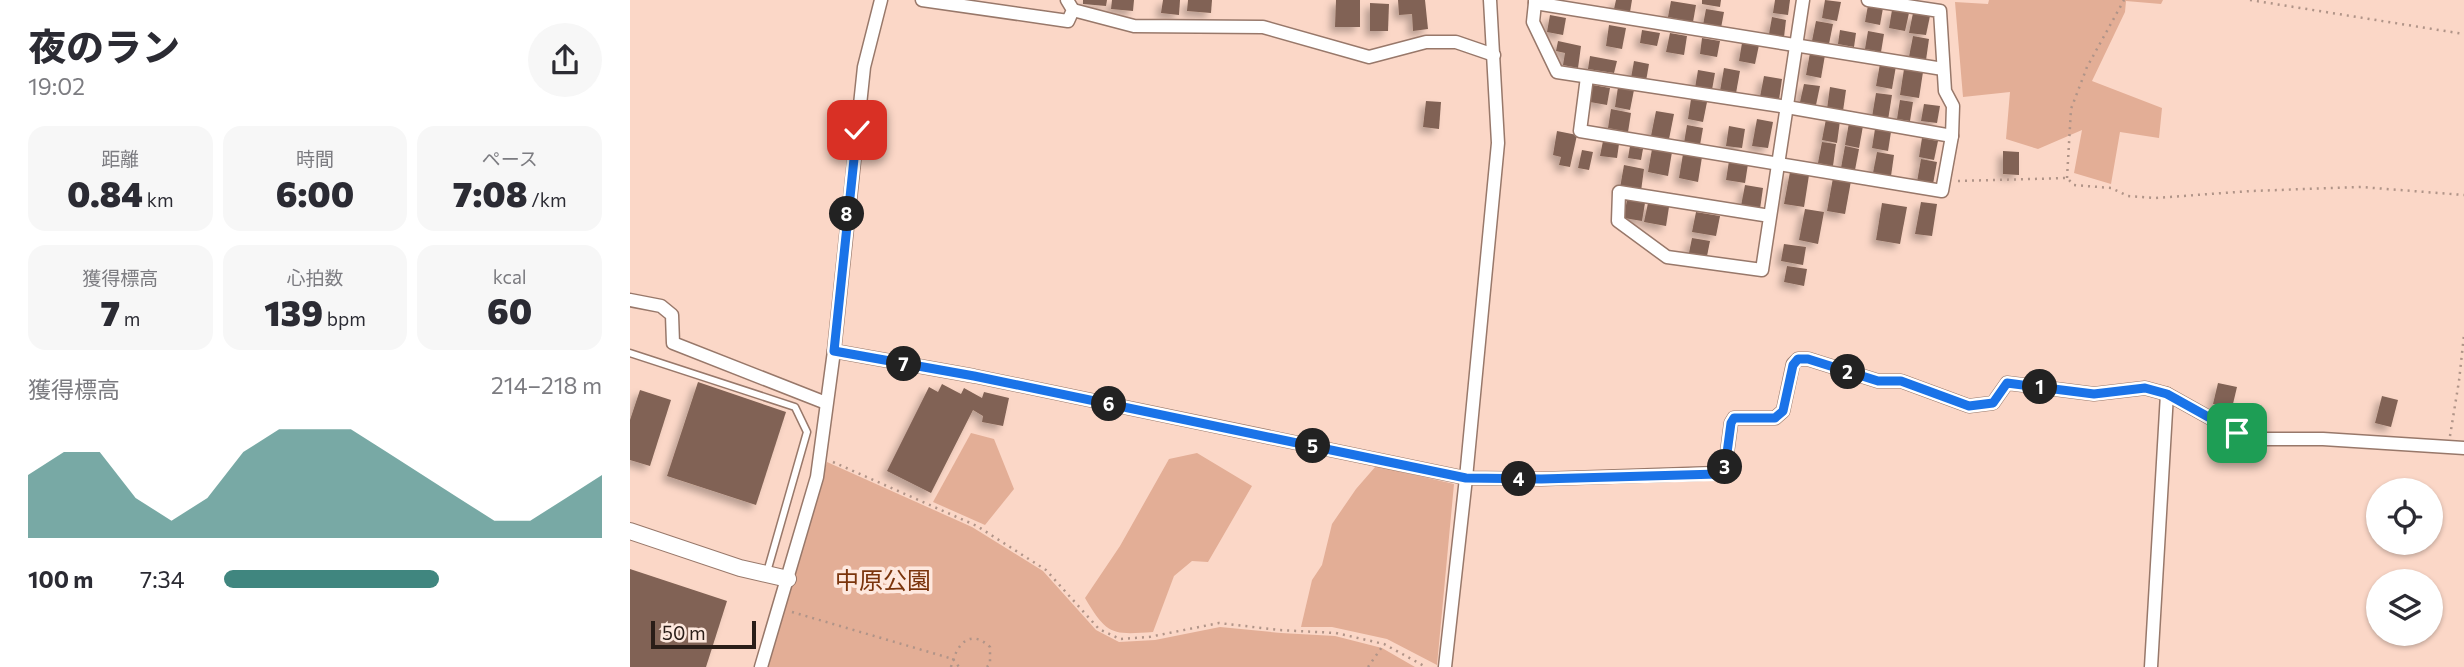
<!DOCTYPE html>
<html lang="ja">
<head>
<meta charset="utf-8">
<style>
  :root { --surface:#fff; --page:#f7f7f7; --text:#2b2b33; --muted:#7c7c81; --accent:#40867f }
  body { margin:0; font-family:Commissioner,"Noto Sans JP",sans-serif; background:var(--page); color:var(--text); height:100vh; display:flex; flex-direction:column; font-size:26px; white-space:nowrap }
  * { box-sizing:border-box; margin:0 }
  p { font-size:23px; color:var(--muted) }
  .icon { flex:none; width:38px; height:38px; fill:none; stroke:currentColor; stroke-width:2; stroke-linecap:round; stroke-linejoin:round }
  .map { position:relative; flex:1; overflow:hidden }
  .sheet { display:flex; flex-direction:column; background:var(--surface); width:630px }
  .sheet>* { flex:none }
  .fabs { position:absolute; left:1736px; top:478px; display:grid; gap:14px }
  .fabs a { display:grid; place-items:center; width:77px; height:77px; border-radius:50%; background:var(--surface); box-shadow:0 2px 5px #0004; font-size:35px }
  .scale { position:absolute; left:21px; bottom:18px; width:105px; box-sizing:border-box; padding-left:7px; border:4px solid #2a1d18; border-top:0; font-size:19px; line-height:24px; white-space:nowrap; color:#2a1d18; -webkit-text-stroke:5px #fee8de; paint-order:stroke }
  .pin { position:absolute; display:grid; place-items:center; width:60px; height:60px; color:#fff; margin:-30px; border-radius:14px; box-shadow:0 4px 10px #0006 }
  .km { position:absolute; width:35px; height:35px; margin:-18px; border-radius:50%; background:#222; color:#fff; font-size:19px; line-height:35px; text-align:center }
  .round { display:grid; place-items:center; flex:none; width:74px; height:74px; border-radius:37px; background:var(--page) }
  .summary { display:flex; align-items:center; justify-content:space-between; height:119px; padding:0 28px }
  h1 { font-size:38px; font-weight:800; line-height:52px }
  .metrics { display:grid; grid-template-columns:repeat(3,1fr); gap:10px; height:119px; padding:7px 28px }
  .metrics div { display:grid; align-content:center; border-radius:18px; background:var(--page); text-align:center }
  .metrics b { font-size:35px; font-weight:800 }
  .metrics small { font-size:19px; font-weight:400 }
  .metrics p { font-size:19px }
  .chart { height:196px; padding:14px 28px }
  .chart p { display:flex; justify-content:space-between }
  .chart svg { width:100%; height:126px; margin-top:7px; fill:var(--accent); opacity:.7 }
  ul { padding:0 28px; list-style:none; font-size:23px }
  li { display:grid; grid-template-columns:112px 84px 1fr; align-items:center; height:52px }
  li i { height:18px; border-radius:9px; background:var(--accent) }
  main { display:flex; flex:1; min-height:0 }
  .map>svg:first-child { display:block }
  .green { fill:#e3ae96 }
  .building { fill:#816254; filter:url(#shadow) }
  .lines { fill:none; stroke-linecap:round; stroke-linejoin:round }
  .service-casing { stroke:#98786a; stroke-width:9 }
  .minor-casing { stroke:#98786a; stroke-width:15 }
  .tertiary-casing { stroke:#98786a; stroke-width:18 }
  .path { stroke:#b09488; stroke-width:2.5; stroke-dasharray:2 5; stroke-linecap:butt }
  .service { stroke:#fff; stroke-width:6 }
  .minor { stroke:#fff; stroke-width:12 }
  .tertiary { stroke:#fff; stroke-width:16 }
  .route-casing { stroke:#fff; stroke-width:14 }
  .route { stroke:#1a73e8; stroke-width:9 }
  .labels { text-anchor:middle; stroke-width:7; stroke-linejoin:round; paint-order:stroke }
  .park-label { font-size:24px; fill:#7a340c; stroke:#fee8de }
</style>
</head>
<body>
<main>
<section class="sheet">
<div class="summary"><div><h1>夜のラン</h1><p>19:02</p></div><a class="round"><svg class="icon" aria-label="share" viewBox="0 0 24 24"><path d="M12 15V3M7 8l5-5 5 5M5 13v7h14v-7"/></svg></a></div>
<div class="metrics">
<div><p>距離</p><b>0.84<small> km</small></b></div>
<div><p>時間</p><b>6:00</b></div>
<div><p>ペース</p><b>7:08<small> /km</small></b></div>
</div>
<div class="metrics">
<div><p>獲得標高</p><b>7<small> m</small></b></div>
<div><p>心拍数</p><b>139<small> bpm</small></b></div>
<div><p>kcal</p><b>60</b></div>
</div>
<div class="chart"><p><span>獲得標高</span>214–218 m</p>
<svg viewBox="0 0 160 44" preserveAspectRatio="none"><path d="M0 44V22L10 14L20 14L30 30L40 38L50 30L60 14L70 6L80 6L90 6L100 14L110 22L120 30L130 38L140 38L150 30L160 22V44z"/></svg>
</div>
<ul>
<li><b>100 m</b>7:34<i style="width:57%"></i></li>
</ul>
</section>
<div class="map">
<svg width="1834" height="667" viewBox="0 0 1834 667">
  <defs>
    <filter id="shadow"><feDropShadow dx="-5" dy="5" stdDeviation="3.5" flood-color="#0004"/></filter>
  </defs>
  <rect width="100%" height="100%" fill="#fbd7c7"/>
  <!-- green -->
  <g class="green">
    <path d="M1359,0H1533L1531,4L1496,1L1495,12L1462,81L1532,108L1529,138L1490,132L1481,184L1444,173L1452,130L1408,149L1376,139L1380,92L1333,97L1325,2L1358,4Z"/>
    <path d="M341,433L364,439L384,489L355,525L303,502Z"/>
    <path d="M567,453L622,486L578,562L562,561L544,576L523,632C482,635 477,635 455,598L490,546L539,459Z"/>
    <path d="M197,462L342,527L413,571L466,630L489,642L525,640L590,627L651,633L705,636L752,648L785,667H138Z"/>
    <path d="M746,466L824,484L807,665L757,639L702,627H671L682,580L692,565L702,524L726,489Z"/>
  </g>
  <!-- building -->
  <g class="building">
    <path d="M453,0H477L476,6L453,4Z"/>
    <path d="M482,0H504L503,11L481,9Z"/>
    <path d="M533,0H550L549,15L531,13Z"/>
    <path d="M558,0H582L581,13L557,11Z"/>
    <path d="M706,0H730V27H705Z"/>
    <path d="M768,0H795L798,29L783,31L782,14L769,15Z"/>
    <path d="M986,0H1002L1000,12L984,9Z"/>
    <path d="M1072,0H1091L1090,7L1072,4Z"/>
    <path d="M1145,0H1160L1158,15L1143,13Z"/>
    <path d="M1195,0L1211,2L1207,21L1192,18Z"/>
    <path d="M1041,1L1066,5L1063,22L1038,17Z"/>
    <path d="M740,3L759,4L758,31H740Z"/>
    <path d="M1238,5L1253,8L1250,25L1235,22Z"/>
    <path d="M1076,9L1094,12L1091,28L1073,25Z"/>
    <path d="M1262,10L1279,13L1275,31L1259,28Z"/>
    <path d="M1283,13L1300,16L1296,35L1279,33Z"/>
    <path d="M920,15L936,18L933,35L917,32Z"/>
    <path d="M1142,17L1156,20L1154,37L1139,34Z"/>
    <path d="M1186,21L1203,24L1199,44L1182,41Z"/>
    <path d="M979,25L996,28L992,49L976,46Z"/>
    <path d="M1012,30L1030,33L1027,46L1010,43Z"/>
    <path d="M1210,30L1226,33L1224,47L1208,44Z"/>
    <path d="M1238,31L1254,34L1251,52L1235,49Z"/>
    <path d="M1040,33L1057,36L1054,55L1036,52Z"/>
    <path d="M1283,36L1299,39L1296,60L1279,57Z"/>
    <path d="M1072,38L1090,41L1087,57L1070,54Z"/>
    <path d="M928,41L951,46L948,68L933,65L935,53L926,51Z"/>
    <path d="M1112,43L1129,45L1125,64L1109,61Z"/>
    <path d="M1180,53L1195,55L1191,78L1176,75Z"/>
    <path d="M960,56L987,61L984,73L958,69Z"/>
    <path d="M1004,61L1019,64L1016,81L1001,78Z"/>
    <path d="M1250,64L1266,66L1262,89L1246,86Z"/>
    <path d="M1094,68L1110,71L1106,93L1090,91Z"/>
    <path d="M1274,69L1293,72L1289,98L1270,95Z"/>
    <path d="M1068,70L1085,73L1082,90L1065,88Z"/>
    <path d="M1134,76L1152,79L1149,100L1130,97Z"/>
    <path d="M1174,84L1190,86L1186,105L1170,102Z"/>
    <path d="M963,85L980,88L977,105L960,102Z"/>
    <path d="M988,87L1004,90L1000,110L985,107Z"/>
    <path d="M1200,87L1216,90L1213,111L1197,109Z"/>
    <path d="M1246,93L1262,95L1258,120L1242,117Z"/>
    <path d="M1061,99L1077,102L1073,122L1058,119Z"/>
    <path d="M1270,100L1283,102L1280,121L1267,119Z"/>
    <path d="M796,101L811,102L809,129L793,127Z"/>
    <path d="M1294,104L1310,106L1307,123L1291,121Z"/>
    <path d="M981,109L1001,113L998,132L978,128Z"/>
    <path d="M1026,111L1044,114L1039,139L1021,136Z"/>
    <path d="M1127,119L1143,122L1138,148L1122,146Z"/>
    <path d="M1196,119L1210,121L1207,143L1192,140Z"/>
    <path d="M1219,123L1233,126L1229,148L1215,145Z"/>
    <path d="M1057,125L1073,128L1070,145L1054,143Z"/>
    <path d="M1099,126L1115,129L1112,148L1096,146Z"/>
    <path d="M1245,129L1261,132L1258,151L1242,148Z"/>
    <path d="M927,131L947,135L940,167L929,165L931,157L923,155Z"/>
    <path d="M1292,138L1308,141L1304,160L1289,157Z"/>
    <path d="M973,141L989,144L987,158L970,156Z"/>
    <path d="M1192,142L1206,144L1203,166L1188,163Z"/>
    <path d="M1000,146L1013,149L1011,160L998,158Z"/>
    <path d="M1215,146L1229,149L1225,170L1211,168Z"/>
    <path d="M1022,149L1042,152L1038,176L1018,172Z"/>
    <path d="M952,150L963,152L959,170L948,168Z"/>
    <path d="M1373,151L1389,152V175L1373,174Z"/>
    <path d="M1247,152L1264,155L1261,176L1243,173Z"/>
    <path d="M1053,154L1072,157L1068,182L1049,178Z"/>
    <path d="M1291,159L1307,162L1303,184L1287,182Z"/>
    <path d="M1099,161L1118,164L1115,183L1096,180Z"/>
    <path d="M994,165L1014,169L1011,191L990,188Z"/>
    <path d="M1160,172L1179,175L1174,207L1154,204Z"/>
    <path d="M1203,178L1221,181L1215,214L1197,211Z"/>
    <path d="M1115,185L1133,188L1130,209L1111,206Z"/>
    <path d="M997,199L1015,203L1012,221L994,218Z"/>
    <path d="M1291,202L1307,204L1302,236L1285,234Z"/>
    <path d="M1018,203L1039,207L1036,226L1014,222Z"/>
    <path d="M1252,203L1277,207L1270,244L1246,240Z"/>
    <path d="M1175,209L1194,212L1188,244L1169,240Z"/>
    <path d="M1066,212L1090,216L1086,236L1062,232Z"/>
    <path d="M1062,238L1080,241L1077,256L1059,253Z"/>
    <path d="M1154,244L1176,247L1173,265L1151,261Z"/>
    <path d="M1157,266L1177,269L1174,286L1154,282Z"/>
    <path d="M68,382L156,412L126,505L37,476Z"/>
    <path d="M1588,383L1607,387L1602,408L1583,404Z"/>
    <path d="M312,384L331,394L334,388L352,398L354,392L379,398L373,426L352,422L353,416L343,410L301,493L257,471L299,387L308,392Z"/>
    <path d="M10,390L41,400L20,466L0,460V420Z"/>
    <path d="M1752,396L1768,400L1761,427L1745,423Z"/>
    <path d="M0,569L97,601L76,667H0Z"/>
  </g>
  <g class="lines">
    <!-- service casing -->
    <g class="service-casing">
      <path id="service" d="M0,353L165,407L177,432L137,572"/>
    </g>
    <!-- minor casing -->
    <g class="minor-casing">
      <g id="minor">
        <path d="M292,0L438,21L443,10L437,0"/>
        <path d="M905,0V3L1313,69"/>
        <path d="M905,3L903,22L927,72L1157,107L1322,136"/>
        <path d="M443,10L504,26L633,27L739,57L796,42H826L864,55"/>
        <path d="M957,77L950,131L1312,191L1322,136L1323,106L1315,91L1310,11L1238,0"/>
        <path d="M1140,216L989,192L988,221L1037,257L1132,270L1173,0"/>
        <path d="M0,300L31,306L42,315L43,343L196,403"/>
        <path d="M204,351L344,376L836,478L911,479L1088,473L1095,468L1101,423L1104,418H1145L1153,411L1163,364L1168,359H1178L1248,381H1271L1339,406L1363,403L1377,383L1464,394L1515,388L1537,394L1607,433L1632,439H1693L1834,448"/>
        <path d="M131,667L187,477L204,351L234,67L251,0"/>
        <path d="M815,667L836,478L868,143L860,0"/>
        <path d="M1521,667L1537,394"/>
      </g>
    </g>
    <!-- tertiary casing -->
    <g class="tertiary-casing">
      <path id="tertiary" d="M0,531L110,568L158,579"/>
    </g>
    <!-- path -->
    <g class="path">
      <path d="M1620,0L1834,34"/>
      <path d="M1437,178L1441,109L1457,67L1494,0"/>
      <path d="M1328,181L1437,178L1444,185L1481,188L1498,196L1525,198L1621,191L1731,187L1834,195"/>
      <path d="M1820,436L1829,381L1834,335"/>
      <path d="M203,462L347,526L416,570L469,629L490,639L519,637L589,623L649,630L706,633L754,644L796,667"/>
      <path d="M162,612L323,659L329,667"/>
      <path d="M321,667C326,646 339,627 360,647V663L357,667"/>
      <path d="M738,667L754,644"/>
    </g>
    <!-- service -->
    <use href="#service" class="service"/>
    <!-- minor -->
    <use href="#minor" class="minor"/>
    <!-- tertiary -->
    <use href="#tertiary" class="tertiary"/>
  </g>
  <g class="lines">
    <!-- route casing -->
    <g class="route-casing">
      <path id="route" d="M227,130L204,351L344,376L836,478L911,479L1088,474L1095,468L1101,423L1104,418H1145L1153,411L1163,365L1168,359H1178L1248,381H1271L1339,406L1363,403L1377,383L1464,394L1515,388L1537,394L1607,433"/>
    </g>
    <!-- route -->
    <use href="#route" class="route"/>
  </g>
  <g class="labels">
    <!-- park labels -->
    <g class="park-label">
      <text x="253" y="589">中原公園</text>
    </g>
  </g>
</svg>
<div class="fabs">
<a><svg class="icon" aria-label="locate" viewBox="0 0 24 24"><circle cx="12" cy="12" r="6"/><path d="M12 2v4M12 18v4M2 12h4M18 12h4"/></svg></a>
<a><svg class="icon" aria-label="layers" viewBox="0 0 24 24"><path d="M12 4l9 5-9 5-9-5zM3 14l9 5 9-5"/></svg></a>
</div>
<div class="scale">50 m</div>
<div class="pin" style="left:1607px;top:433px;background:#1e9e55"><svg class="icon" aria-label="arrive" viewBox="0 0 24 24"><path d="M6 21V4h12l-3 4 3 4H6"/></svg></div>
<div class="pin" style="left:227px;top:130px;background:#d93025"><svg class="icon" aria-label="check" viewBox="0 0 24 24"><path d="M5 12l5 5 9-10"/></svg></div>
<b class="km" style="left:1410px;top:387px">1</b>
<b class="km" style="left:1218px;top:372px">2</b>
<b class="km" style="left:1095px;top:467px">3</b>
<b class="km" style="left:889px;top:479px">4</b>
<b class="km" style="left:683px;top:446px">5</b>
<b class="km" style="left:479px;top:404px">6</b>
<b class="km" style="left:274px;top:364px">7</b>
<b class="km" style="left:217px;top:214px">8</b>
</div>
</main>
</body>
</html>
